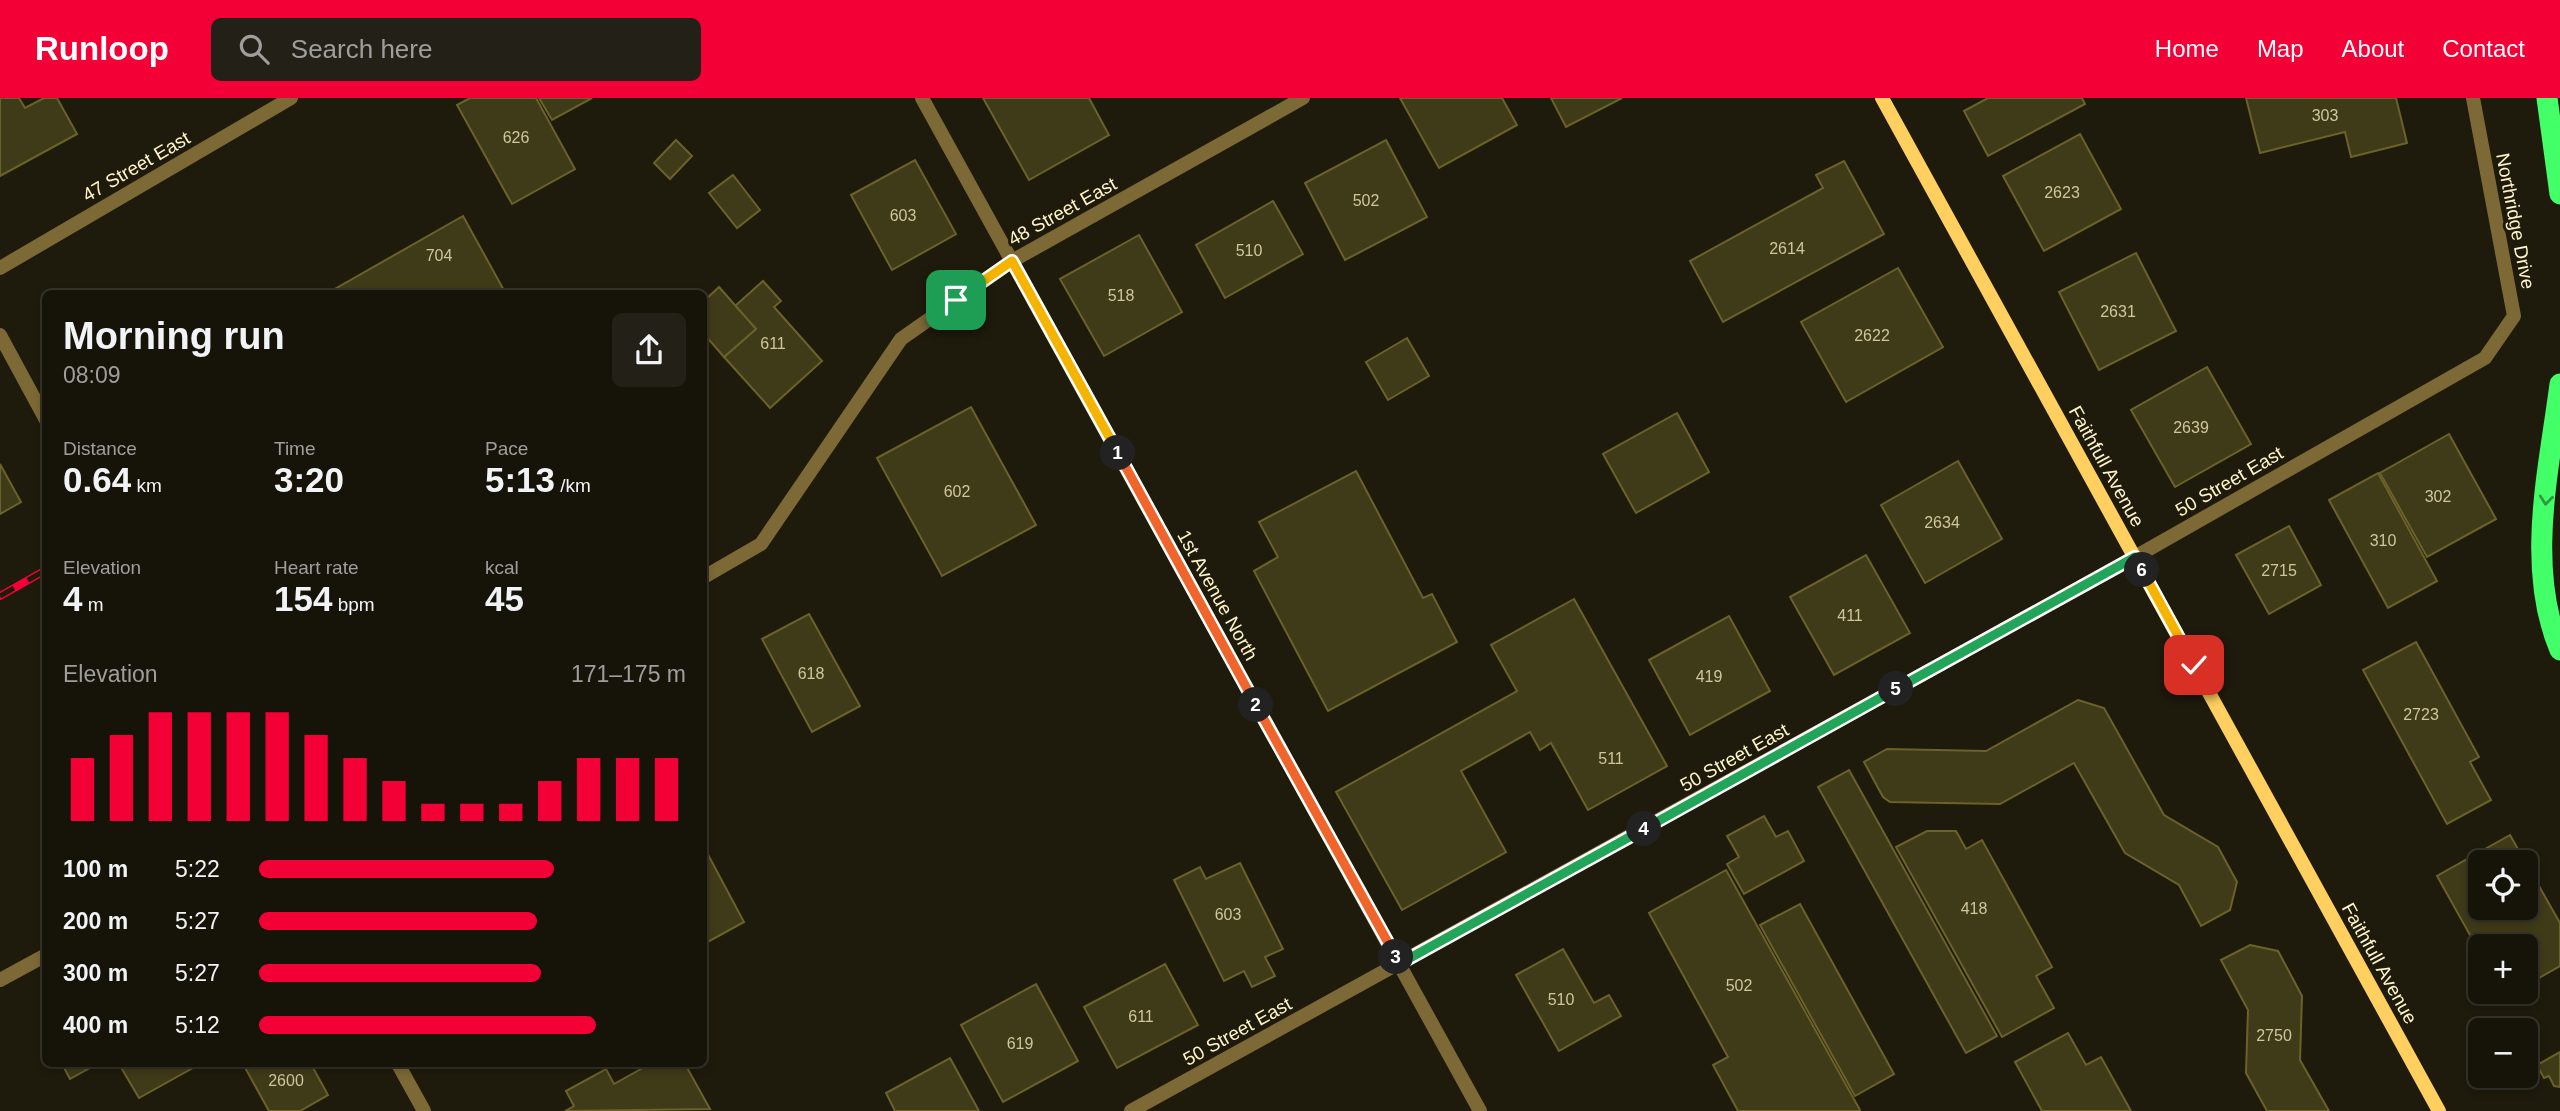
<!DOCTYPE html>
<html lang="en">
<head>
<meta charset="utf-8">
<style>
  :root { --surface:#161409; --page:#232117; --text:#f1f3f6; --muted:#9e9e9c; --line:#35332a; --accent:#f30036 }
  body { margin:0; font-family:Helvetica,sans-serif; background:var(--page); color:var(--text); height:100vh; display:flex; flex-direction:column; font-size:26px; white-space:nowrap }
  * { box-sizing:border-box; margin:0 }
  p { font-size:23px; color:var(--muted) }
  .icon { flex:none; width:38px; height:38px; fill:none; stroke:currentColor; stroke-width:2; stroke-linecap:round; stroke-linejoin:round }
  .map { position:relative; flex:1; overflow:hidden }
  .sheet { position:absolute; left:42px; top:192px; width:665px; height:777px; display:flex; flex-direction:column; background:var(--surface); border-radius:10px; box-shadow:0 4px 10px #0003,0 0 0 2px var(--line) }
  .sheet>* { flex:none }
  .tools { position:absolute; left:2468px; top:752px; display:grid; gap:14px }
  .tools a { display:grid; place-items:center; width:70px; height:70px; border-radius:10px; background:var(--surface); box-shadow:0 4px 10px #0003,0 0 0 2px var(--line); font-size:35px }
  .pin { position:absolute; display:grid; place-items:center; width:60px; height:60px; color:#fff; margin:-30px; border-radius:14px; box-shadow:0 4px 10px #0006 }
  .km { position:absolute; width:35px; height:35px; margin:-18px; border-radius:50%; background:#222; color:#fff; font-size:19px; line-height:35px; text-align:center }
  .round { display:grid; place-items:center; flex:none; width:74px; height:74px; border-radius:10px; background:var(--page) }
  .headline { display:flex; align-items:center; justify-content:space-between; height:119px; padding:0 21px }
  h1 { font-size:38px; font-weight:700; line-height:52px }
  .stats { display:grid; grid-template-columns:repeat(3,1fr); gap:10px; height:119px; padding:7px 21px }
  .stats div { display:grid; align-content:center }
  .stats b { font-size:35px; font-weight:700 }
  .stats small { font-size:19px; font-weight:400 }
  .stats p { font-size:19px }
  .chart { height:196px; padding:14px 21px }
  .chart p { display:flex; justify-content:space-between }
  .chart svg { width:100%; height:126px; margin-top:7px; stroke:var(--accent); stroke-width:6 }
  ul { padding:0 21px; list-style:none; font-size:23px }
  li { display:grid; grid-template-columns:112px 84px 1fr; align-items:center; height:52px }
  li i { height:18px; border-radius:9px; background:var(--accent) }
  header { display:flex; align-items:center; gap:42px; box-sizing:border-box; height:98px; padding:0 35px; background:var(--accent); color:#fff }
  header strong { font-size:33px }
  nav { display:flex; gap:38px; margin-inline-start:auto; font-size:24px }
  .search { width:490px; height:63px; background:var(--page); display:flex; align-items:center; gap:18px; box-sizing:border-box; padding:0 24px; border-radius:10px; color:var(--muted); font-size:26px }
  .map>svg:first-child { display:block }
  .building { fill:#3f3a18; stroke:#6b6229; stroke-width:2; fill-rule:evenodd }
  .lines { fill:none; stroke-linecap:round; stroke-linejoin:round }
  .street { stroke:#7d6936; stroke-width:14 }
  .secondary { stroke:#ffcf5f; stroke-width:14 }
  .highway { stroke:#43ff68; stroke-width:21 }
  .rail-casing { stroke:#f30036; stroke-width:8 }
  .rail { stroke:#1e1b0c; stroke-width:5; stroke-dasharray:16; stroke-linecap:butt }
  .oneway { stroke:#32983f }
  .split-1-casing { stroke:#fff; stroke-width:14 }
  .split-2-casing { stroke:#fff; stroke-width:14 }
  .split-3-casing { stroke:#fff; stroke-width:14 }
  .split-4-casing { stroke:#fff; stroke-width:14 }
  .split-5-casing { stroke:#fff; stroke-width:14 }
  .split-6-casing { stroke:#fff; stroke-width:14 }
  .split-7-casing { stroke:#fff; stroke-width:14 }
  .split-1 { stroke:#f5b400; stroke-width:9 }
  .split-2 { stroke:#f0652b; stroke-width:9 }
  .split-3 { stroke:#f0652b; stroke-width:9 }
  .split-4 { stroke:#22a559; stroke-width:9 }
  .split-5 { stroke:#22a559; stroke-width:9 }
  .split-6 { stroke:#22a559; stroke-width:9 }
  .split-7 { stroke:#f5b400; stroke-width:9 }
  .labels { text-anchor:middle; stroke-width:6; stroke-linejoin:round; paint-order:stroke }
  .number-label { font-size:16px; fill:#cfc69c }
  .street-label { font-size:19px; fill:#fff4c8; stroke:#1e1b0c }
</style>
</head>
<body>
<header>
<strong>Runloop</strong>
<div class="search"><svg class="icon" aria-label="search" viewBox="0 0 24 24"><circle cx="10" cy="10" r="6"/><path d="M15 15l6 6"/></svg>Search here</div>
<nav><a>Home</a><a>Map</a><a>About</a><a>Contact</a></nav>
</header>
<div class="map">
<svg width="2560" height="1013" viewBox="0 0 2560 1013">
  <rect width="100%" height="100%" fill="#1e1b0c"/>
  <!-- building -->
  <g class="building">
    <path d="M0,0H19L25,10L44,0H57L77,36L0,78Z"/>
    <path d="M470,0H536L575,71L512,106L457,7Z"/>
    <path d="M539,0H592L552,22Z"/>
    <path d="M983,0H1089L1109,37L1029,82Z"/>
    <path d="M1400,0H1502L1517,27L1439,70Z"/>
    <path d="M1551,0H1622L1566,29Z"/>
    <path d="M1988,0H2082L2085,6L1988,58L1964,13Z"/>
    <path d="M2246,0H2396L2407,45L2351,59L2345,34L2260,55Z"/>
    <path d="M2080,36L2121,111L2044,153L2003,78Z"/>
    <path d="M676,42L692,58L670,81L654,65Z"/>
    <path d="M1386,42L1427,119L1345,162L1305,85Z"/>
    <path d="M915,62L956,136L892,172L851,97Z"/>
    <path d="M1844,63L1884,136L1723,224L1690,163L1823,90L1816,77Z"/>
    <path d="M733,77L760,112L737,130L709,95Z"/>
    <path d="M1273,103L1303,156L1225,200L1196,147Z"/>
    <path d="M463,118L506,196H326Z"/>
    <path d="M1139,137L1182,214L1104,258L1060,181Z"/>
    <path d="M2136,155L2176,233L2099,272L2059,194Z"/>
    <path d="M1898,170L1943,249L1846,304L1801,224Z"/>
    <path d="M763,183L781,203L774,209L822,263L770,310L724,259L756,231L735,208Z"/>
    <path d="M719,189L756,231L724,259L704,236V203Z"/>
    <path d="M1407,240L1429,278L1388,302L1366,264Z"/>
    <path d="M2207,269L2251,346L2175,389L2131,312Z"/>
    <path d="M971,309L1036,427L942,478L877,360Z"/>
    <path d="M1677,315L1709,374L1636,415L1603,356Z"/>
    <path d="M2449,336L2496,421L2427,459L2380,375Z"/>
    <path d="M1958,363L2002,441L1925,485L1881,407Z"/>
    <path d="M0,366L21,404L0,416Z"/>
    <path d="M1356,373L1423,500L1432,496L1457,544L1328,613L1254,473L1278,459L1259,424Z"/>
    <path d="M2378,375L2437,483L2388,510L2329,402Z"/>
    <path d="M2289,428L2321,487L2269,516L2236,457Z"/>
    <path d="M1866,457L1910,535L1834,577L1790,499Z"/>
    <path d="M1574,501L1667,668L1588,712L1551,645L1540,652L1530,634L1461,673L1506,754L1402,812L1336,694L1517,593L1491,547Z"/>
    <path d="M809,516L860,608L812,634L762,541Z"/>
    <path d="M1729,518L1770,593L1690,637L1649,562Z"/>
    <path d="M2416,544L2479,659L2470,664L2491,702L2447,726L2363,572Z"/>
    <path d="M2078,602L2104,610L2164,717L2218,749L2237,784L2230,812L2201,828L2179,787L2125,755L2074,665L2000,706L1890,704L1883,699L1864,664L1887,651L1986,653Z"/>
    <path d="M1849,672L1997,938L1966,955L1818,689Z"/>
    <path d="M1764,718L1776,739L1788,733L1804,763L1744,796L1727,766L1739,759L1727,738Z"/>
    <path d="M1927,733H1956L1966,751L1982,742L2052,869L2036,878L2054,910L2002,939L1896,749Z"/>
    <path d="M2510,737L2560,825V868L2525,888V849H2480V855L2437,778ZM2480,765H2525V810H2480Z"/>
    <path d="M704,749L744,824L704,846Z"/>
    <path d="M1240,765L1283,851L1265,859L1275,878L1252,889L1244,873L1224,883L1174,782L1200,769L1206,781Z"/>
    <path d="M1726,772L1860,1012L1859,1013H1738L1713,967L1728,959L1649,815Z"/>
    <path d="M1800,806L1894,976L1855,998L1760,827Z"/>
    <path d="M2250,847L2278,853L2302,898L2300,962L2329,1013H2267L2246,975L2248,912L2221,862Z"/>
    <path d="M1563,851L1594,905L1609,897L1621,918L1559,953L1516,877Z"/>
    <path d="M1165,866L1198,927L1117,970L1084,909Z"/>
    <path d="M1036,886L1078,963L1003,1004L961,927Z"/>
    <path d="M2068,935L2086,967L2101,959L2131,1013H2042L2015,964Z"/>
    <path d="M2560,954V989L2554,988L2549,978L2544,980L2537,967Z"/>
    <path d="M950,960L979,1013H895L886,995Z"/>
    <path d="M62,966H97L70,981Z"/>
    <path d="M119,966H200L139,1000Z"/>
    <path d="M243,966H311L328,997L300,1013H269Z"/>
    <path d="M650,966H685L710,1011L565,1013L574,1008L566,993L606,971L614,986Z"/>
  </g>
  <g class="lines">
    <!-- street -->
    <g class="street">
      <path d="M922,0L1480,1013"/>
      <path d="M0,170L291,0"/>
      <path d="M0,237L46,322"/>
      <path d="M704,479L761,446L901,241L1012,163L1303,0"/>
      <path d="M0,882L46,857"/>
      <path d="M398,966L424,1013"/>
      <path d="M1131,1013L2135,459L2485,260L2514,218L2473,0"/>
    </g>
    <!-- secondary -->
    <path class="secondary" d="M1882,0L2439,1013"/>
    <!-- highway -->
    <g class="highway">
      <path d="M2547,0L2560,96"/>
      <path d="M2560,286C2549,372 2525,469 2560,552"/>
    </g>
    <!-- rail casing -->
    <g class="rail-casing">
      <path id="rail" d="M0,498L46,472"/>
    </g>
    <!-- rail -->
    <use href="#rail" class="rail"/>
  </g>
  <!-- one-way arrows -->
  <defs><path id="oneway-chevron" d="M-2-3.5L2.5 0L-2 3.5" fill="none" stroke-width="1.6" stroke-linecap="round" stroke-linejoin="round" transform="scale(1.75)"/></defs>
  <use class="oneway" href="#oneway-chevron" transform="translate(2546 402) rotate(96)"/>
  <g class="lines">
    <!-- split-1 casing -->
    <g class="split-1-casing">
      <path id="split-1" d="M956,202L1012,163L1118,355"/>
    </g>
    <!-- split-2 casing -->
    <g class="split-2-casing">
      <path id="split-2" d="M1118,355L1256,607"/>
    </g>
    <!-- split-3 casing -->
    <g class="split-3-casing">
      <path id="split-3" d="M1256,607L1396,859"/>
    </g>
    <!-- split-4 casing -->
    <g class="split-4-casing">
      <path id="split-4" d="M1396,859L1399,866L1644,731"/>
    </g>
    <!-- split-5 casing -->
    <g class="split-5-casing">
      <path id="split-5" d="M1644,731L1896,591"/>
    </g>
    <!-- split-6 casing -->
    <g class="split-6-casing">
      <path id="split-6" d="M1896,591L2135,459L2142,472"/>
    </g>
    <!-- split-7 casing -->
    <g class="split-7-casing">
      <path id="split-7" d="M2142,472L2194,567"/>
    </g>
    <!-- split-1 -->
    <use href="#split-1" class="split-1"/>
    <!-- split-2 -->
    <use href="#split-2" class="split-2"/>
    <!-- split-3 -->
    <use href="#split-3" class="split-3"/>
    <!-- split-4 -->
    <use href="#split-4" class="split-4"/>
    <!-- split-5 -->
    <use href="#split-5" class="split-5"/>
    <!-- split-6 -->
    <use href="#split-6" class="split-6"/>
    <!-- split-7 -->
    <use href="#split-7" class="split-7"/>
  </g>
  <g class="labels">
    <!-- number labels -->
    <g class="number-label">
      <text x="2325" y="23">303</text>
      <text x="516" y="45">626</text>
      <text x="2062" y="100">2623</text>
      <text x="1366" y="108">502</text>
      <text x="903" y="123">603</text>
      <text x="1787" y="156">2614</text>
      <text x="1249" y="158">510</text>
      <text x="439" y="163">704</text>
      <text x="1121" y="203">518</text>
      <text x="2118" y="219">2631</text>
      <text x="1872" y="243">2622</text>
      <text x="773" y="251">611</text>
      <text x="2191" y="335">2639</text>
      <text x="957" y="399">602</text>
      <text x="2438" y="404">302</text>
      <text x="1942" y="430">2634</text>
      <text x="2383" y="448">310</text>
      <text x="2279" y="478">2715</text>
      <text x="1850" y="523">411</text>
      <text x="811" y="581">618</text>
      <text x="1709" y="584">419</text>
      <text x="2421" y="622">2723</text>
      <text x="1611" y="666">511</text>
      <text x="1974" y="816">418</text>
      <text x="1228" y="822">603</text>
      <text x="1739" y="893">502</text>
      <text x="1561" y="907">510</text>
      <text x="1141" y="924">611</text>
      <text x="2274" y="943">2750</text>
      <text x="1020" y="951">619</text>
      <text x="286" y="988">2600</text>
    </g>
    <!-- street labels -->
    <g class="street-label">
      <text transform="translate(136 68) rotate(-30)" y="7">47 Street East</text>
      <text transform="translate(1062 113) rotate(-29)" y="7">48 Street East</text>
      <text transform="translate(2516 123) rotate(79)" y="7">Northridge Drive</text>
      <text transform="translate(2107 368) rotate(61)" y="7">Faithfull Avenue</text>
      <text transform="translate(2229 383) rotate(-30)" y="7">50 Street East</text>
      <text transform="translate(1218 497) rotate(61)" y="7">1st Avenue North</text>
      <text transform="translate(1734 659) rotate(-29)" y="7">50 Street East</text>
      <text transform="translate(2380 865) rotate(61)" y="7">Faithfull Avenue</text>
      <text transform="translate(1237 933) rotate(-29)" y="7">50 Street East</text>
    </g>
  </g>
</svg>
<div class="tools">
<a><svg class="icon" aria-label="locate" viewBox="0 0 24 24"><circle cx="12" cy="12" r="6"/><path d="M12 2v4M12 18v4M2 12h4M18 12h4"/></svg></a>
<a>+</a>
<a>−</a>
</div>
<div class="pin" style="left:956px;top:202px;background:#1e9e55"><svg class="icon" aria-label="arrive" viewBox="0 0 24 24"><path d="M6 21V4h12l-3 4 3 4H6"/></svg></div>
<div class="pin" style="left:2194px;top:567px;background:#d93025"><svg class="icon" aria-label="check" viewBox="0 0 24 24"><path d="M5 12l5 5 9-10"/></svg></div>
<b class="km" style="left:1118px;top:355px">1</b>
<b class="km" style="left:1256px;top:607px">2</b>
<b class="km" style="left:1396px;top:859px">3</b>
<b class="km" style="left:1644px;top:731px">4</b>
<b class="km" style="left:1896px;top:591px">5</b>
<b class="km" style="left:2142px;top:472px">6</b>
<section class="sheet">
<div class="headline"><div><h1>Morning run</h1><p>08:09</p></div><a class="round"><svg class="icon" aria-label="share" viewBox="0 0 24 24"><path d="M12 15V3M7 8l5-5 5 5M5 13v7h14v-7"/></svg></a></div>
<div class="stats">
<div><p>Distance</p><b>0.64<small> km</small></b></div>
<div><p>Time</p><b>3:20</b></div>
<div><p>Pace</p><b>5:13<small> /km</small></b></div>
</div>
<div class="stats">
<div><p>Elevation</p><b>4<small> m</small></b></div>
<div><p>Heart rate</p><b>154<small> bpm</small></b></div>
<div><p>kcal</p><b>45</b></div>
</div>
<div class="chart"><p><span>Elevation</span>171–175 m</p>
<svg viewBox="0 0 160 44" preserveAspectRatio="none"><path d="M5 44V22M15 44V14M25 44V6M35 44V6M45 44V6M55 44V6M65 44V14M75 44V22M85 44V30M95 44V38M105 44V38M115 44V38M125 44V30M135 44V22M145 44V22M155 44V22"/></svg>
</div>
<ul>
<li><b>100 m</b>5:22<i style="width:69%"></i></li>
<li><b>200 m</b>5:27<i style="width:65%"></i></li>
<li><b>300 m</b>5:27<i style="width:66%"></i></li>
<li><b>400 m</b>5:12<i style="width:79%"></i></li>
</ul>
</section>
</div>
</body>
</html>
